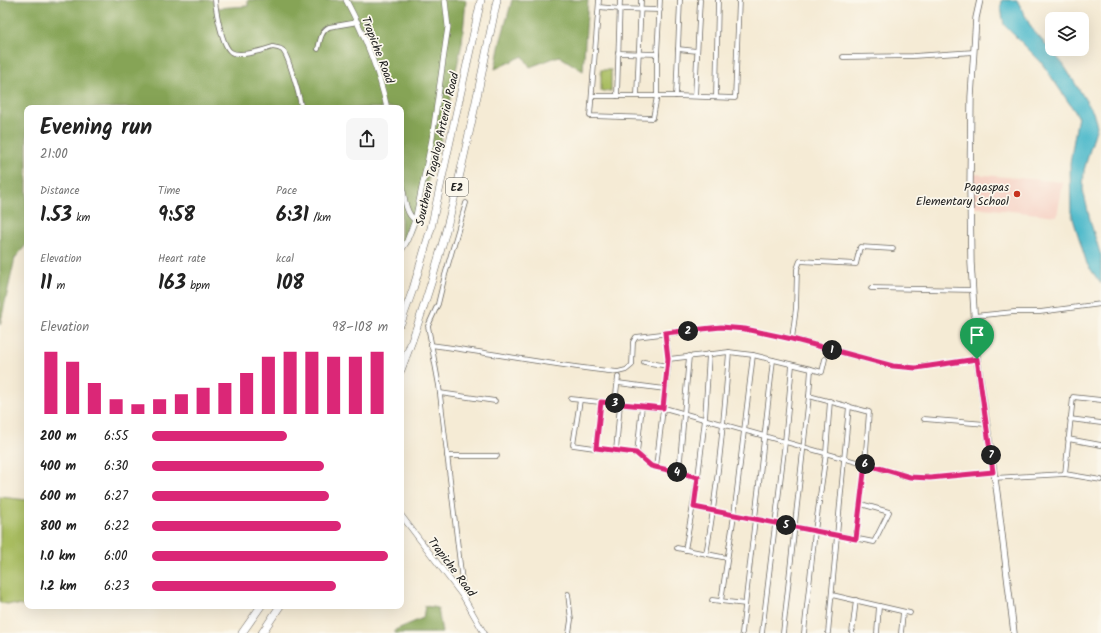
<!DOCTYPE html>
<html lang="en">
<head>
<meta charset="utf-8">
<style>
  :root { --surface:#fff; --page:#f6f6f6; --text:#222; --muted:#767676; --accent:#db2777 }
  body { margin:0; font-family:Kalam,sans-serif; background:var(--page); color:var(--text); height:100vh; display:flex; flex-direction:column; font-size:15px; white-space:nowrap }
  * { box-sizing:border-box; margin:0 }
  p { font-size:13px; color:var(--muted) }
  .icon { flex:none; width:22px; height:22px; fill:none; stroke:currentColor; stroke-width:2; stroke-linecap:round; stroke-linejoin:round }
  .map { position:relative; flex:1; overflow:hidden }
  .panel { position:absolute; left:24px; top:105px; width:380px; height:504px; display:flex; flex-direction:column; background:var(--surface); border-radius:8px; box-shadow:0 4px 16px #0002 }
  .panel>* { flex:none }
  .buttons { position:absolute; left:1045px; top:12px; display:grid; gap:8px }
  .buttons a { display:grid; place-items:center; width:44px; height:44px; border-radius:8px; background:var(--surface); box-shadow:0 4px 16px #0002; font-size:20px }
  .pin { position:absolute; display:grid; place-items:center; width:34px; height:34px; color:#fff; margin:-41px -17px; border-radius:50% 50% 50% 0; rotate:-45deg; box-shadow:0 0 4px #0007 }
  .pin .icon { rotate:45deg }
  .km { position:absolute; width:20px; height:20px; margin:-10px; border-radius:50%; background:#222; color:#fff; font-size:11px; line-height:20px; text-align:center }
  .round { display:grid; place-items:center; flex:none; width:42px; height:42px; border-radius:8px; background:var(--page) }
  .summary { display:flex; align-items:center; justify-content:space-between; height:68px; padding:0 16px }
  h1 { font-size:22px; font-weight:800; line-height:30px }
  .figures { display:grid; grid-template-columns:repeat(3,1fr); gap:6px; height:68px; padding:4px 16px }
  .figures div { display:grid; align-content:center }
  .figures b { font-size:20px; font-weight:800 }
  .figures small { font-size:11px; font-weight:400 }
  .figures p { font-size:11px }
  .chart { height:112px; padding:8px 16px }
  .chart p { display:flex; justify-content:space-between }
  .chart svg { width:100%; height:72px; margin-top:4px; stroke:var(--accent); stroke-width:6 }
  ul { padding:0 16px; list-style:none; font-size:13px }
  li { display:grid; grid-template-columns:64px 48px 1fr; align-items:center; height:30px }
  li i { height:10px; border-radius:5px; background:var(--accent) }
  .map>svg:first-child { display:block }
  .built { fill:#f6d2c5 }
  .green { fill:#a9bd61; stroke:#626c3e }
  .forest { fill:#86a457; stroke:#51603a }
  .water { fill:#4fbacb; stroke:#366b74 }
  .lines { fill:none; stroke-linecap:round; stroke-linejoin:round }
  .minor-casing { stroke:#68645d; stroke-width:5.5 }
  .tertiary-casing { stroke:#68645d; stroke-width:6 }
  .secondary-casing { stroke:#68645d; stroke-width:7 }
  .motorway-casing { stroke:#68645d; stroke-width:8 }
  .minor { stroke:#fff; stroke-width:4 }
  .tertiary { stroke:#fff; stroke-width:5 }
  .secondary { stroke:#fff; stroke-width:5.5 }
  .motorway { stroke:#fff; stroke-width:7 }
  .route-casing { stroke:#fff; stroke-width:8 }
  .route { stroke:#db2777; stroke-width:5 }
  .poi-dot { fill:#c8321e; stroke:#fbf7ec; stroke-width:1.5 }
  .labels { text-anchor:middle; stroke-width:3.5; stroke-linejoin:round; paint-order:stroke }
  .shield { fill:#fbf7ec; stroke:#5f5e5a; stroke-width:1 }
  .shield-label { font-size:11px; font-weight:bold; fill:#1c1c1c }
  .street-label { font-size:12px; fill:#1c1c1c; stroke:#fbf7ec }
  .poi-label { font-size:12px; fill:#1c1c1c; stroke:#fbf7ec; text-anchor:end }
</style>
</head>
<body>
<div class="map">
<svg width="1101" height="633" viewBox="0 0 1101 633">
  <rect width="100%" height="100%" fill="#fbf7ec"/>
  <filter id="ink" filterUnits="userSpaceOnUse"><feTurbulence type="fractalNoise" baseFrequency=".025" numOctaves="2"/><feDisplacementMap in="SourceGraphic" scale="8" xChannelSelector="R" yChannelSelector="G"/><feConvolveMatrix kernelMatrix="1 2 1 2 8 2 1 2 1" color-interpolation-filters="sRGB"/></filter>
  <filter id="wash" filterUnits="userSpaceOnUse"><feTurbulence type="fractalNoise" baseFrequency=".012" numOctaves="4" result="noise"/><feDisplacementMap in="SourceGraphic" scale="16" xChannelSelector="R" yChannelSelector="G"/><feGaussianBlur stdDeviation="0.9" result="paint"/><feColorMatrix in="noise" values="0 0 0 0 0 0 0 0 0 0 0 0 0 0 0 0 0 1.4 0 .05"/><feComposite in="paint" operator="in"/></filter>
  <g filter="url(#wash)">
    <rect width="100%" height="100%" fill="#f5ebd5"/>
    <!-- built -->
    <path class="built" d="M973,174L1063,182L1057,216L973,207Z"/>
    <!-- green -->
    <g class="green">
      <rect x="601" y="70" width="10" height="21"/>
      <path d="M0,497L27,500V606H32V607L0,603Z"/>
    </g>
    <!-- forest -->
    <g class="forest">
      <path d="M0,0H212L216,8L248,6V0H466L462,43L441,140L415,220L406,243L401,242V108H27V244L15,258L0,325Z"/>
      <path d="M512,0H588L583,71L559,56L530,67L523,56L495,69L500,43Z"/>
      <path d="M425,606L438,608L442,633H395V630L423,618Z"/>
    </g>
    <!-- water -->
    <path class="water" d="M1002,0H1017L1032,29L1063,64L1093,112L1097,126L1084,170L1083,190L1091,224L1101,256V284L1087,264L1071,212L1070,163L1078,116L1041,62L1004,25L1001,7Z"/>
  </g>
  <g filter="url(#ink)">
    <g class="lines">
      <!-- minor casing -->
      <g class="minor-casing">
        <g id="minor">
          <path d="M215,0C216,11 222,46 231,52C240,58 263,50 273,47C278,48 282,48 284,52C289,59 301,100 301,108"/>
          <path d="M599,0L590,116L653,118L657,96V54L618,53"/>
          <path d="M599,7L620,9L660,10"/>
          <path d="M318,49C320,41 321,31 329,27L358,22"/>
          <path d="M678,49L697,51"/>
          <path d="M657,54L660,0"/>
          <path d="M843,57L913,56L974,52"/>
          <path d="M637,95L641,0"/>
          <path d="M592,96H676L735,98L739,0"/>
          <path d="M617,96L620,0"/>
          <path d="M676,96L680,0"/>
          <path d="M695,96L700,0"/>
          <path d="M716,97L718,0"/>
          <path d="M871,288L973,290"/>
          <path d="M974,316L1014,312H1040L1101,304"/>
          <path d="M665,333L669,359"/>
          <path d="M792,339L796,308L797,269L800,261L856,264L860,247L893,249"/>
          <path d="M431,345C494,353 555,366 618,372L626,370L632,365L633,342L636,337L721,327L745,329L792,339L893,366L915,368L977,359"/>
          <path d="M644,362L668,366"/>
          <path d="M811,369L822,372L825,359"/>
          <path d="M618,383L665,389"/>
          <path d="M440,393L495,401"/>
          <path d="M571,399L668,409L910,477L930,478L993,472"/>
          <path d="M580,400L573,445L616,451"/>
          <path d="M615,403L618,377"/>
          <path d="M620,404L616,451L637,453L651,466L656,467"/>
          <path d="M924,419L986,424"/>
          <path d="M1070,419L1101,423"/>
          <path d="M1068,439L1101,445"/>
          <path d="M596,448L601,402"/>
          <path d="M637,453L642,406"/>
          <path d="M447,456H497"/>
          <path d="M679,472L689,356"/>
          <path d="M1065,474L1101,480"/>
          <path d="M698,477L705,419L709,354"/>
          <path d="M994,478L1065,474L1073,397L1101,400"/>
          <path d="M693,507L874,542L889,512L861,504"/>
          <path d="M677,548L727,558"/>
          <path d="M685,550L698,477L656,467L669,359L729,352L753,355L811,369L809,396L869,412L865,464L856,539"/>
          <path d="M706,554C718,487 724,420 729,352"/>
          <path d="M568,594L571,620L569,633"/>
          <path d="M832,595L910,613"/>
          <path d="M464,598L439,386L428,326L438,304L445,275L466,203"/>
          <path d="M712,600L745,604"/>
          <path d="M721,601L734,515L753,355"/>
          <path d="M742,633L773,360"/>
          <path d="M762,633L785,442L792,365"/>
          <path d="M783,633L809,396"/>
          <path d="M804,633L815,531L826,453L830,401"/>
          <path d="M828,633L849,406"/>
          <path d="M852,633L856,600"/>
          <path d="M877,633L879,606"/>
          <path d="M901,633L903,612"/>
        </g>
      </g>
      <!-- tertiary casing -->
      <g class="tertiary-casing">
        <g id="tertiary">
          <path d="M346,0C364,34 379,71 387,108"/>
          <path d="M401,179C404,191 404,213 415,220L406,243L401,251"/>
          <path d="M415,220L432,139L446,40L448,27L445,0"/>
          <path d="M401,515L464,598L484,633"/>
        </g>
      </g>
      <!-- secondary casing -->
      <g class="secondary-casing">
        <path id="secondary" d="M980,0L976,18L971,97L970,189L971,263L977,359L997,493L1014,633"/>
      </g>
      <!-- motorway casing -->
      <g class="motorway-casing">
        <g id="motorway">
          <path d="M401,323L413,289L431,228L481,0"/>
          <path d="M401,370C448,251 471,125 497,0"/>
          <path d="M242,633L261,606"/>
          <path d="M262,633L280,606"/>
        </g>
      </g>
      <!-- minor -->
      <use href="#minor" class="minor"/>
      <!-- tertiary -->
      <use href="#tertiary" class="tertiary"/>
      <!-- secondary -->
      <use href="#secondary" class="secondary"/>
      <!-- motorway -->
      <use href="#motorway" class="motorway"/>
    </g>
  </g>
  <g class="lines" filter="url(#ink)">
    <!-- route casing -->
    <g class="route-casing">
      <path id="route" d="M721,327L745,329L792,339L893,366L916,368L977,359L993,472L930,478L910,477L865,464L856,539L694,507L698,477L651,466L636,453L596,448L601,402L663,408L668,359L665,333Z"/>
    </g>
    <!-- route -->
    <use href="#route" class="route"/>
  </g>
  <!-- markers -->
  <circle class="poi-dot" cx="1017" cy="194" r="4"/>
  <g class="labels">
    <!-- shield labels -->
    <rect class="shield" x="446" y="178" width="22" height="18" rx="3"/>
    <g class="shield-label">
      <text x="457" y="191">E2</text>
    </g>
    <!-- street labels -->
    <g class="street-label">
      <text transform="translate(378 50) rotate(69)" y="4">Trapiche Road</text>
      <text transform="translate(437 149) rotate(-77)" y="4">Southern Tagalog Arterial Road</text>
      <text transform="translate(452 567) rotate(53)" y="4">Trapiche Road</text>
    </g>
    <!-- poi labels -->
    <g class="poi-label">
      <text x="1009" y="191">Pagaspas<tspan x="1009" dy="14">Elementary School</tspan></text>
    </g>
  </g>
</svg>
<div class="buttons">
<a><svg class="icon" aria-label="layers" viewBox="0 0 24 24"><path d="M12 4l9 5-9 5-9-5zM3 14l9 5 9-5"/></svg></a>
</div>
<div class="pin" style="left:977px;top:359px;background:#1e9e55"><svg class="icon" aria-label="arrive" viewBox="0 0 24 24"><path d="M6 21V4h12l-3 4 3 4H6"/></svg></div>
<b class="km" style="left:832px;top:350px">1</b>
<b class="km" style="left:688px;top:331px">2</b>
<b class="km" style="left:615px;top:403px">3</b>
<b class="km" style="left:677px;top:472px">4</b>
<b class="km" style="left:786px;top:525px">5</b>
<b class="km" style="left:865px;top:464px">6</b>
<b class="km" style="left:991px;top:455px">7</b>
<section class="panel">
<div class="summary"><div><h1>Evening run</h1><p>21:00</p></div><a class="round"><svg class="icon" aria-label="share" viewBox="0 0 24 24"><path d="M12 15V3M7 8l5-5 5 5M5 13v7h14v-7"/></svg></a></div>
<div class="figures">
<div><p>Distance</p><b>1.53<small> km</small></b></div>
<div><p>Time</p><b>9:58</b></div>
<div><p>Pace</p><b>6:31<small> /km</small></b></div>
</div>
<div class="figures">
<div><p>Elevation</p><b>11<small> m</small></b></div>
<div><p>Heart rate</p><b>163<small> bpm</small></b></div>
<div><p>kcal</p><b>108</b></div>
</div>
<div class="chart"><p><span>Elevation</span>98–108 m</p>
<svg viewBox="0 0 160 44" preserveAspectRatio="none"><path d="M5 44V6M15 44V12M25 44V25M35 44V35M45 44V38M55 44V35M65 44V32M75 44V28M85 44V25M95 44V19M105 44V9M115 44V6M125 44V6M135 44V9M145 44V9M155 44V6"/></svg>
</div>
<ul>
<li><b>200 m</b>6:55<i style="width:57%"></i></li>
<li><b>400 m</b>6:30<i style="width:73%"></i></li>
<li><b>600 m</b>6:27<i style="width:75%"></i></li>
<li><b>800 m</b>6:22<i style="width:80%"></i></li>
<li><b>1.0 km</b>6:00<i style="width:100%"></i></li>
<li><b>1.2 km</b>6:23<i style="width:78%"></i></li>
</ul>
</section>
</div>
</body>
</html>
